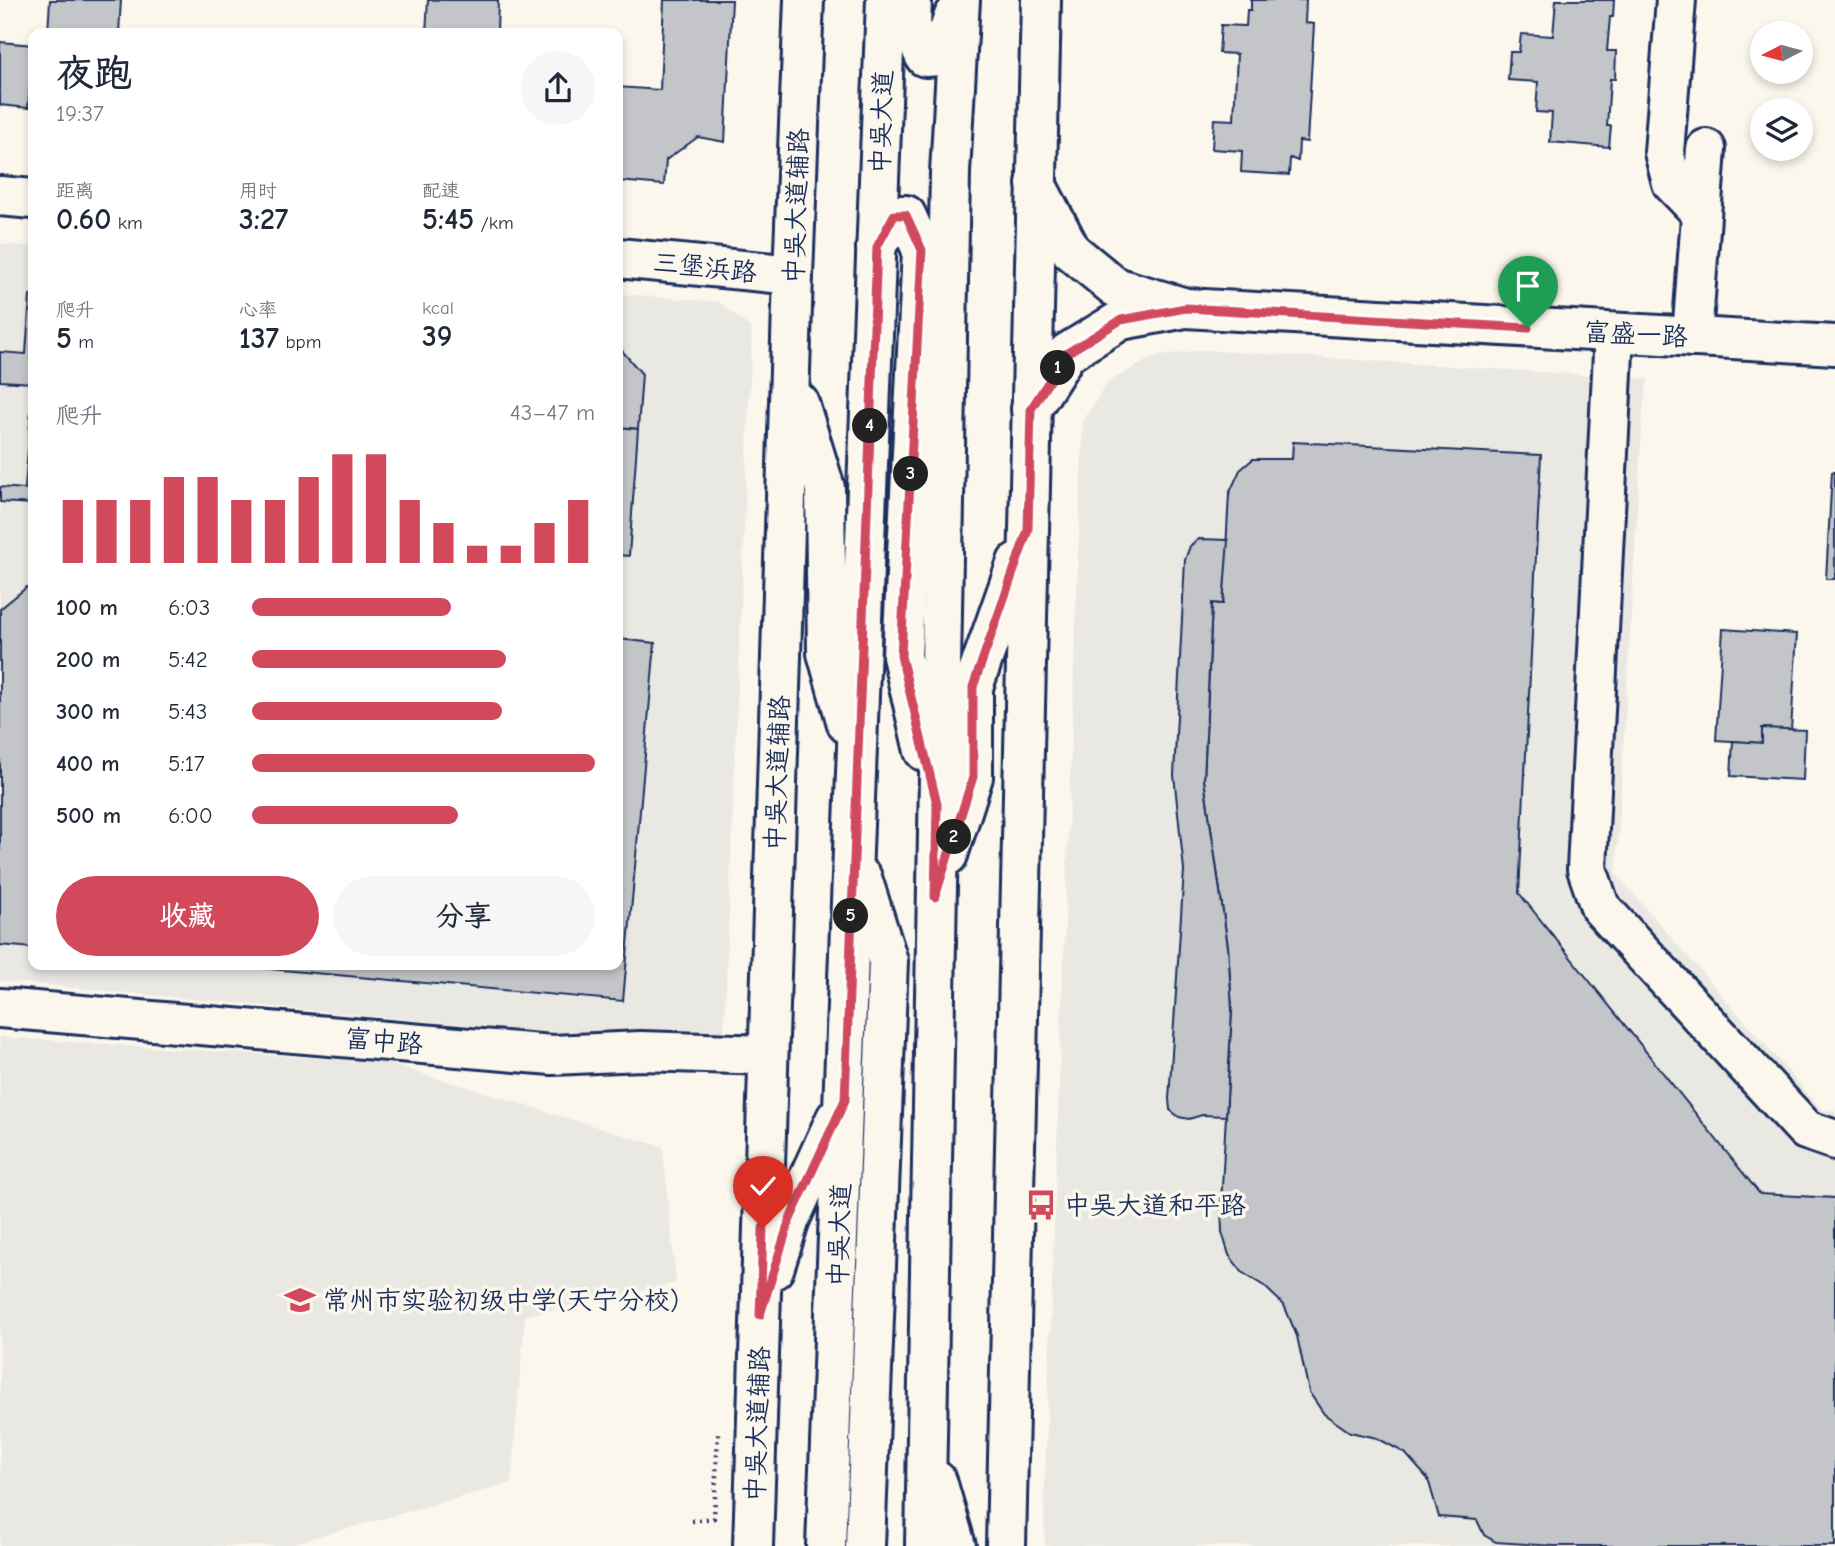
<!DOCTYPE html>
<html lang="zh">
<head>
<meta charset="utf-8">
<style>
  :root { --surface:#fff; --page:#f6f6f7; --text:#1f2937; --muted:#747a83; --accent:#d1495b }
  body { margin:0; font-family:"Comic Neue","LXGW WenKai TC",sans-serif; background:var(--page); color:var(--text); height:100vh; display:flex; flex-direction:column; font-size:26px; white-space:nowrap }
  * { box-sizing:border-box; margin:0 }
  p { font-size:23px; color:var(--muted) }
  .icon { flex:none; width:38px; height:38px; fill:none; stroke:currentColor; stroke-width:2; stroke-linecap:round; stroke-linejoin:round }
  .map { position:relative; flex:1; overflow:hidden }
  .side { position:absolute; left:28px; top:28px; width:595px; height:942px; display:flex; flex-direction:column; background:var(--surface); border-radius:14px; box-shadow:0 4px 10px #0003 }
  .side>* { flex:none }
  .needle { width:46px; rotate:264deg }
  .fabs { position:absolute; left:1750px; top:21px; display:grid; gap:14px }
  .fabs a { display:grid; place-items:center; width:63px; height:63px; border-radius:50%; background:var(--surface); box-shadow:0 4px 10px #0003; font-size:35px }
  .pin { position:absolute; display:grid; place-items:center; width:60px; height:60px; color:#fff; margin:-72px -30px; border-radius:50% 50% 50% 0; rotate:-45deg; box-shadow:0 0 7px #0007 }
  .pin .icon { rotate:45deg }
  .km { position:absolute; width:35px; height:35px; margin:-18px; border-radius:50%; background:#222; color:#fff; font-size:19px; line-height:35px; text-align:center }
  .round { display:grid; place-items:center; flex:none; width:74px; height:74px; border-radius:37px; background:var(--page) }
  .headline { display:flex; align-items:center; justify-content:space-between; height:119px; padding:0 28px }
  h1 { font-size:38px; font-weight:800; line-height:52px }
  .figures { display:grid; grid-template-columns:repeat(3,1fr); gap:10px; height:119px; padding:7px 28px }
  .figures div { display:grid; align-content:center }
  .figures b { font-size:30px; font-weight:800 }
  .figures small { font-size:19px; font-weight:400 }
  .figures p { font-size:19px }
  .chart { height:196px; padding:14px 28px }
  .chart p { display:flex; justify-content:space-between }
  .chart svg { width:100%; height:126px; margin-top:7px; stroke:var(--accent); stroke-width:6 }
  .primary-button { display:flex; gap:14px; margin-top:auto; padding:14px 28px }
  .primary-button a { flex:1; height:80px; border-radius:42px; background:var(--accent); color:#fff; font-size:28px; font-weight:800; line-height:80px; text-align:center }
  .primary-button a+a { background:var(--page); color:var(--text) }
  ul { padding:0 28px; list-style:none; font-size:23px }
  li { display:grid; grid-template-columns:112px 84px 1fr; align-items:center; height:52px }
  li i { height:18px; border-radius:9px; background:var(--accent) }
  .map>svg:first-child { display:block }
  .built { fill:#eae8e2 }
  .building { fill:#c3c5c9; stroke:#1b2f5e; stroke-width:2 }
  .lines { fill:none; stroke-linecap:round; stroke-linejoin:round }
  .minor-casing { stroke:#1b2f5e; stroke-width:44 }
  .major-casing { stroke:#1b2f5e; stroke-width:44 }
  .path { stroke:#1b2f5e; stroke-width:4.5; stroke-dasharray:2 5; stroke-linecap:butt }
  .minor { stroke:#fbf7ec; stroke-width:38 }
  .major { stroke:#fbf7ec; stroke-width:38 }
  .route-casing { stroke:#fff; stroke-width:14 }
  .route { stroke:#d1495b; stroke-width:9 }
  .labels { text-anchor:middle; stroke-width:7; stroke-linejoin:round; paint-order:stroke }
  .street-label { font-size:26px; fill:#1b2f5e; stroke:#fbf7ec }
  .poi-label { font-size:26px; fill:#1b2f5e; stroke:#fbf7ec; text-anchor:start }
</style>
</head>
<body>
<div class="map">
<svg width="1835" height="1546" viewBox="0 0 1835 1546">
  <rect width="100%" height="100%" fill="#fbf7ec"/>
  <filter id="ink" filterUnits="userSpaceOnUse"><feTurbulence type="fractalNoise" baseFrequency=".0143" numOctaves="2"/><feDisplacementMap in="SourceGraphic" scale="14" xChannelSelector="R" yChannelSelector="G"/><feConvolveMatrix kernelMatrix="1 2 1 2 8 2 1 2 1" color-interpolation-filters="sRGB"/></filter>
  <g filter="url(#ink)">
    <!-- built -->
    <g class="built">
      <path d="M0,244L33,247V964H618V294L719,302L752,329L724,1033H552L0,981Z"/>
      <path d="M1203,350L1648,379L1643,409L1616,874L1822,1110L1835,1111V1546H1045L1044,1504L1083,421L1108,382L1153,357Z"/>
      <path d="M0,1037L387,1063L663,1147L676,1283L525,1316L511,1483L284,1546H0Z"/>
    </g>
    <!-- building -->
    <g class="building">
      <path d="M50,0H121L119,33H34V30L48,32Z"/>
      <path d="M428,0H498L497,33H426Z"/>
      <path d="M664,0H732L725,142L698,137L666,160L664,185L618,181V87L660,90Z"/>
      <path d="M1251,0H1306L1305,23L1314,24L1307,142L1299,141L1298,161L1290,158L1289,175L1241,172L1242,151L1212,149L1214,119L1234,120L1237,54L1219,53L1221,25L1246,26L1247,10H1251Z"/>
      <path d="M1556,0H1614L1613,17H1610L1607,51H1616L1615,79H1610L1607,126H1611L1609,147L1550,142L1552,113L1536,112L1538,82L1508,80L1510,52H1519L1521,34L1553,36Z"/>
      <path d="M33,41V108H28Z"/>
      <path d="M0,42L33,45L28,108L0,105Z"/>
      <path d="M30,295H33V504L0,502V487L25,489L33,383L0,381V352L26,354Z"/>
      <path d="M618,346L642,374L638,429L618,427Z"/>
      <path d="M618,427L638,429L629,556L618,555Z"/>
      <path d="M1293,442L1541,455L1519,893L1760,1194L1835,1198V1546H1554L1496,1542L1484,1535L1477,1520L1439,1517L1428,1479L1405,1453L1377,1438L1350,1432L1324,1414L1309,1392L1297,1336L1284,1305L1264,1286L1243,1273L1229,1255L1222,1232L1221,1204L1232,1010L1228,947L1204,780L1212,603L1223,604L1229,494L1240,470L1253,459H1292Z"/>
      <path d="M1832,472H1835V579H1826Z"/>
      <path d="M1199,539L1228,540L1223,604L1212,603L1204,780L1228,947L1232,1010L1226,1116L1202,1115L1189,1119L1179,1117L1170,1110L1169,1099L1184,870L1174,775L1185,560L1190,546Z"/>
      <path d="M27,587H33V948L0,945V609Z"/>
      <path d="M1723,629L1797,634L1791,730L1762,728V743L1716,740Z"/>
      <path d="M618,639L655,643L623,1001L217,964H618Z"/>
      <path d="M1762,728L1805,730L1803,780L1731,776L1733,741L1762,743Z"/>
    </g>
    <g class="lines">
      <!-- minor casing -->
      <g class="minor-casing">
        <g id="minor">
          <path d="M1676,0L1664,152L1672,183L1701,213"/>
          <path d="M1036,184L1071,251L1115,287L1186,308L1835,345"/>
          <path d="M0,196L33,199"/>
          <path d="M618,258L793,275"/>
          <path d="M1614,333L1587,869L1600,907L1806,1130L1835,1140"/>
          <path d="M1692,337L1706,149"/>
          <path d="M1031,409L1067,353L1121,320L1180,309"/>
          <path d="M0,1008L552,1055L641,1051L768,1055"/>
        </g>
      </g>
      <!-- major casing -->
      <g class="major-casing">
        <g id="major">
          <path d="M912,0L911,26L925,57L940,56L954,16"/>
          <path d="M876,247L894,215H906L922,250L902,656L924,751"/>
          <path d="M799,403L825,488L827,653L847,724"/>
          <path d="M948,855L973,777V687L1017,562"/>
          <path d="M862,878L888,961L865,1546"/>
          <path d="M774,1269L790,1219L836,1118"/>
          <path d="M937,1481L956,1546"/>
          <path d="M753,1546L793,275L804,0"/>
          <path d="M826,1546L886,0"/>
          <path d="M925,1546L950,172L960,0"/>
          <path d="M1006,1546L1041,0"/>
        </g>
      </g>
      <!-- path -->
      <path class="path" d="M692,1521L714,1518L718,1432"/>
      <!-- minor -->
      <use href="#minor" class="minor"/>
      <!-- major -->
      <use href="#major" class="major"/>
    </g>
  </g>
  <g class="lines" filter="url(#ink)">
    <!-- route casing -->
    <g class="route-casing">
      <path id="route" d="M763,1228L760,1315L790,1219L845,1100L877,247L894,215H906L922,250L901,656L937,804L935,897L973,777V687L1028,530L1031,409L1067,353L1121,320L1186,308L1528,328"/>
    </g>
    <!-- route -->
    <use href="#route" class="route"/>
  </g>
  <!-- icons -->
  <defs>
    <g id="bus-bare" transform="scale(2.415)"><path d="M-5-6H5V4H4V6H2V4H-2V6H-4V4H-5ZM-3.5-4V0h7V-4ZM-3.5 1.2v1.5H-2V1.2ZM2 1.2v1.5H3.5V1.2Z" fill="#d1495b" stroke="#fbf7ec" stroke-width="2.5" paint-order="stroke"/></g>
    <g id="school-bare" transform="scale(2.415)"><path d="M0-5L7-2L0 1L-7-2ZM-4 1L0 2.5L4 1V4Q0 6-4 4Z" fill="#d1495b" stroke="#fbf7ec" stroke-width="2.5" paint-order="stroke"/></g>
  </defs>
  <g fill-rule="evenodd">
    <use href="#bus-bare" x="1041" y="1205"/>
    <use href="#school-bare" x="300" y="1300"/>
  </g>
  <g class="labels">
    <!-- street labels -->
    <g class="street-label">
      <text transform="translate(881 122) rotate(-88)" y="9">中吴大道</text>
      <text transform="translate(796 206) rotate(-88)" y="9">中吴大道辅路</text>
      <text transform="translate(705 267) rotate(6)" y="9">三堡浜路</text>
      <text transform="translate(1636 334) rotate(3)" y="9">富盛一路</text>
      <text transform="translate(777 773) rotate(-88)" y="9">中吴大道辅路</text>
      <text transform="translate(384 1041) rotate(5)" y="9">富中路</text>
      <text transform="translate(839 1235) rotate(-88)" y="9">中吴大道</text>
      <text transform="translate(757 1424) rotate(-88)" y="9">中吴大道辅路</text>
    </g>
    <!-- poi labels -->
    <g class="poi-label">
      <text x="1064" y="1214">中吴大道和平路</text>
      <text x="323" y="1309">常州市实验初级中学(天宁分校)</text>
    </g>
  </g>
</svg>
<div class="fabs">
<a><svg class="needle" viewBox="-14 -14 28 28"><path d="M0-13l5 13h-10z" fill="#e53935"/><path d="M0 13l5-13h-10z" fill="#747a83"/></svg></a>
<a><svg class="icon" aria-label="layers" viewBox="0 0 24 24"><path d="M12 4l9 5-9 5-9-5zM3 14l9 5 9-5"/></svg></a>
</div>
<div class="pin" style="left:1528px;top:328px;background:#1e9e55"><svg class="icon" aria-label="arrive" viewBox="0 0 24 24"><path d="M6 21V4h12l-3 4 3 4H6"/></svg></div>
<div class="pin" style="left:763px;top:1228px;background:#d93025"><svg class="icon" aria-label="check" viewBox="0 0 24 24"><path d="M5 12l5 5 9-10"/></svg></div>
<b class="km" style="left:1058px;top:368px">1</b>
<b class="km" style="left:954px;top:837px">2</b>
<b class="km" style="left:911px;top:474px">3</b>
<b class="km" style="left:870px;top:426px">4</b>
<b class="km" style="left:851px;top:916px">5</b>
<section class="side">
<div class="headline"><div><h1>夜跑</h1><p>19:37</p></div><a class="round"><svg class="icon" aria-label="share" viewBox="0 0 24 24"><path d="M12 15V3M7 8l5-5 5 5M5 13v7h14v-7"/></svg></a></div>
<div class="figures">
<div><p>距离</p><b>0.60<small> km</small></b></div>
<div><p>用时</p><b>3:27</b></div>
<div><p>配速</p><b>5:45<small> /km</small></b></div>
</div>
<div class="figures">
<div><p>爬升</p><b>5<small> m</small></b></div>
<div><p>心率</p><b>137<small> bpm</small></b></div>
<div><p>kcal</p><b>39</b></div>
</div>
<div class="chart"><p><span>爬升</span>43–47 m</p>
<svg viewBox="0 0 160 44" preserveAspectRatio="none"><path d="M5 44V22M15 44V22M25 44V22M35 44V14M45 44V14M55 44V22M65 44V22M75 44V14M85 44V6M95 44V6M105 44V22M115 44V30M125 44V38M135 44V38M145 44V30M155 44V22"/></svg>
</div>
<ul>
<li><b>100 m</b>6:03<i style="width:58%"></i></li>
<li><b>200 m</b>5:42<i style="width:74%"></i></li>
<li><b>300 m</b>5:43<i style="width:73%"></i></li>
<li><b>400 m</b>5:17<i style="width:100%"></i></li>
<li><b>500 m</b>6:00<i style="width:60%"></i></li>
</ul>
<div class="primary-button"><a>收藏</a><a>分享</a></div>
</section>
</div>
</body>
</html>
